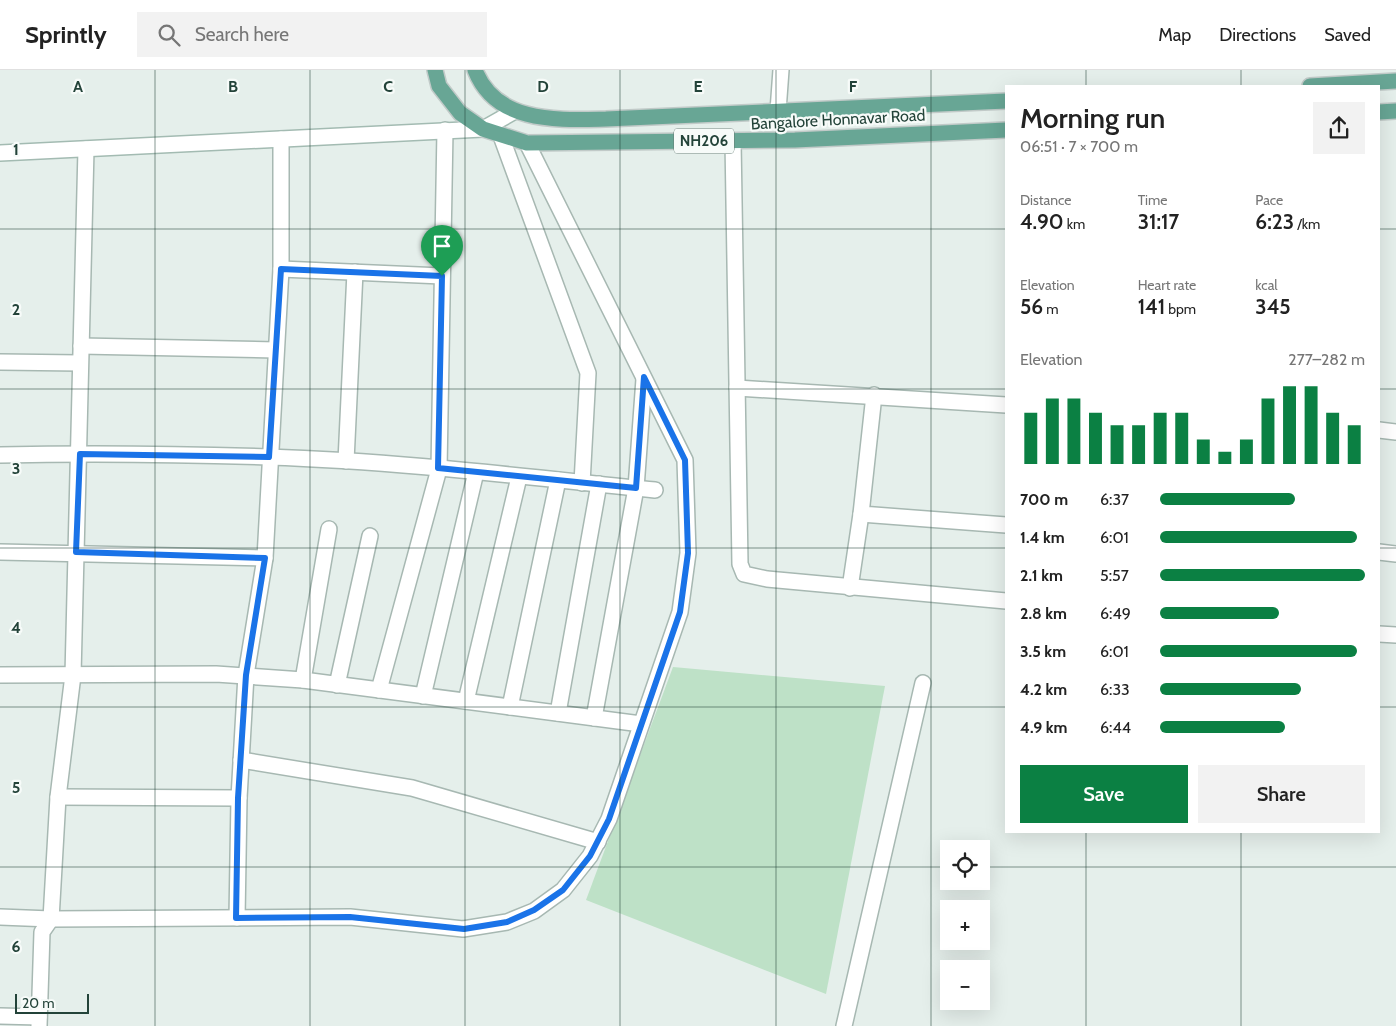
<!DOCTYPE html>
<html lang="en">
<head>
<meta charset="utf-8">
<style>
  :root { --surface:#fff; --page:#f2f2f2; --text:#222; --muted:#767676; --line:#e0e0e0; --accent:#0b8043 }
  body { margin:0; font-family:Cabin,sans-serif; background:var(--page); color:var(--text); height:100vh; display:flex; flex-direction:column; font-size:19px; white-space:nowrap }
  * { box-sizing:border-box; margin:0 }
  p { font-size:16px; color:var(--muted) }
  .icon { flex:none; width:28px; height:28px; fill:none; stroke:currentColor; stroke-width:2; stroke-linecap:round; stroke-linejoin:round }
  .map { position:relative; flex:1; overflow:hidden }
  .sheet { position:absolute; left:1005px; top:15px; width:375px; height:748px; display:flex; flex-direction:column; background:var(--surface); border-radius:0px; box-shadow:0 5px 20px #0002 }
  .sheet>* { flex:none }
  .controls { position:absolute; left:940px; top:770px; display:grid; gap:10px }
  .controls a { display:grid; place-items:center; width:50px; height:50px; border-radius:0px; background:var(--surface); box-shadow:0 5px 20px #0002; font-size:25px }
  .scale { position:absolute; left:15px; bottom:12px; width:74px; box-sizing:border-box; padding-left:5px; border:2px solid #234339; border-top:0; font-size:14px; line-height:18px; white-space:nowrap; color:#234339; -webkit-text-stroke:4px #f7fbf9; paint-order:stroke }
  .pin { position:absolute; display:grid; place-items:center; width:42px; height:42px; color:#fff; margin:-51px -21px; border-radius:50% 50% 50% 0; rotate:-45deg; box-shadow:0 0 5px #0007 }
  .pin .icon { rotate:45deg }
  .round { display:grid; place-items:center; flex:none; width:52px; height:52px; border-radius:0px; background:var(--page) }
  .overview { display:flex; align-items:center; justify-content:space-between; height:85px; padding:0 15px }
  h1 { font-size:28px; font-weight:600; line-height:38px }
  .figures { display:grid; grid-template-columns:repeat(3,1fr); gap:8px; height:85px; padding:5px 15px }
  .figures div { display:grid; align-content:center }
  .figures b { font-size:21px; font-weight:600 }
  .figures small { font-size:14px; font-weight:400 }
  .figures p { font-size:14px }
  .chart { height:140px; padding:10px 15px }
  .chart p { display:flex; justify-content:space-between }
  .chart svg { width:100%; height:90px; margin-top:5px; stroke:var(--accent); stroke-width:6 }
  .cta { display:flex; gap:10px; margin-top:auto; padding:10px 15px }
  .cta a { flex:1; height:58px; border-radius:0px; background:var(--accent); color:#fff; font-size:20px; font-weight:600; line-height:58px; text-align:center }
  .cta a+a { background:var(--page); color:var(--text) }
  ul { padding:0 15px; list-style:none; font-size:16px }
  li { display:grid; grid-template-columns:80px 60px 1fr; align-items:center; height:38px }
  li i { height:12px; border-radius:6px; background:var(--accent) }
  header { display:flex; align-items:center; gap:30px; box-sizing:border-box; height:70px; padding:0 25px; background:var(--surface); border-bottom:1px solid var(--line) }
  header strong { font-size:24px }
  nav { display:flex; gap:28px; margin-inline-start:auto; font-size:18px }
  .search { width:350px; height:45px; background:var(--page); display:flex; align-items:center; gap:12px; box-sizing:border-box; padding:0 18px; border-radius:0px; color:var(--muted); font-size:19px }
  .map>svg:first-child { display:block }
  .green { fill:#bee1c7 }
  .lines { fill:none; stroke-linecap:round; stroke-linejoin:round }
  .street-casing { stroke:#a7b8b2; stroke-width:18 }
  .secondary-casing { stroke:#a3bbb2; stroke-width:18 }
  .primary-casing { stroke:#c1cac8; stroke-width:18 }
  .street { stroke:#fff; stroke-width:15 }
  .secondary { stroke:#fff; stroke-width:15 }
  .primary { stroke:#68a695; stroke-width:15 }
  .route-casing { stroke:#fff; stroke-width:10 }
  .route { stroke:#1a73e8; stroke-width:6 }
  .grid { fill:none; stroke:#234339; stroke-width:1; stroke-opacity:0.55 }
  .labels { text-anchor:middle; stroke-width:4.5; stroke-linejoin:round; paint-order:stroke }
  .shield { fill:#f7fbf9; stroke:#637a73; stroke-width:1 }
  .shield-label { font-size:15px; font-weight:bold; fill:#234339 }
  .street-label { font-size:16px; fill:#234339; stroke:#f7fbf9 }
  .grid-label { font-size:16px; text-anchor:middle; font-weight:bold; fill:#234339; stroke:#f7fbf9; stroke-width:4.5; stroke-linejoin:round; paint-order:stroke }
</style>
</head>
<body>
<header>
<strong>Sprintly</strong>
<div class="search"><svg class="icon" aria-label="search" viewBox="0 0 24 24"><circle cx="10" cy="10" r="6"/><path d="M15 15l6 6"/></svg>Search here</div>
<nav><a>Map</a><a>Directions</a><a>Saved</a></nav>
</header>
<div class="map">
<svg width="1396" height="956" viewBox="0 0 1396 956">
  <rect width="100%" height="100%" fill="#e5efeb"/>
  <!-- green -->
  <path class="green" d="M673,597L885,616L826,924L586,830Z"/>
  <g class="lines">
    <!-- street casing -->
    <g class="street-casing">
      <g id="street">
        <path d="M778,41L781,0"/>
        <path d="M501,66L588,303L582,413"/>
        <path d="M733,71L740,494L744,504L767,509L1006,531"/>
        <path d="M281,199L442,206"/>
        <path d="M81,276L276,280"/>
        <path d="M0,292L80,293"/>
        <path d="M737,318L1006,335"/>
        <path d="M874,325L861,444L1006,455"/>
        <path d="M1379,360L1396,362"/>
        <path d="M0,385C89,383 179,384 268,387C397,391 527,407 655,420"/>
        <path d="M346,391L355,202"/>
        <path d="M0,482L265,488"/>
        <path d="M1379,482L1396,484"/>
        <path d="M850,518L861,444"/>
        <path d="M1379,564L1396,565"/>
        <path d="M0,605L216,604L303,610L641,654"/>
        <path d="M303,610L329,459"/>
        <path d="M337,615L370,466"/>
        <path d="M379,620L439,399L445,60"/>
        <path d="M423,626L476,402"/>
        <path d="M466,631L519,407"/>
        <path d="M510,637L558,410"/>
        <path d="M558,643L599,414"/>
        <path d="M594,648L636,418L644,309"/>
        <path d="M241,690L412,718L598,772"/>
        <path d="M58,727L239,728"/>
        <path d="M0,847L51,849L350,847L463,859L507,852L534,841L563,820L590,786L609,749L680,542L688,483L685,390L527,73"/>
        <path d="M237,848L239,728L246,605L265,488L281,199V69"/>
        <path d="M0,946L39,947"/>
        <path d="M39,956L42,862L51,849L58,727L73,605L86,79"/>
        <path d="M844,956L923,613"/>
      </g>
    </g>
    <!-- secondary casing -->
    <g class="secondary-casing">
      <path id="secondary" d="M0,83L483,59L515,41"/>
    </g>
    <!-- primary casing -->
    <g class="primary-casing">
      <g id="primary">
        <path d="M435,0L439,16L460,43L483,59L527,73L795,70L1006,60"/>
        <path d="M475,0C496,54 558,50 606,49L1006,31"/>
        <path d="M1310,16L1396,11"/>
        <path d="M1379,42L1396,41"/>
      </g>
    </g>
    <!-- street -->
    <use href="#street" class="street"/>
    <!-- secondary -->
    <use href="#secondary" class="secondary"/>
    <!-- primary -->
    <use href="#primary" class="primary"/>
  </g>
  <g class="lines">
    <!-- route casing -->
    <g class="route-casing">
      <path id="route" d="M281,199L442,206L438,398L636,418L644,307L685,390L688,483L680,542L609,749L590,786L563,820L534,840L507,852L464,859L350,847L236,848L238,728L246,605L265,488L76,482L80,384L269,387Z"/>
    </g>
    <!-- route -->
    <use href="#route" class="route"/>
  </g>
  <!-- grid -->
  <path class="grid" d="M155,0V956M310,0V956M465,0V956M620,0V956M776,0V956M931,0V956M1086,0V16M1241,0V16M0,159H1006M1379,159H1396M0,319H1006M1379,319H1396M0,478H1006M1379,478H1396M0,637H1006M1379,637H1396M1086,761V956M1241,761V956M0,797H949M981,797H1396"/>
  <g class="labels">
    <!-- shield labels -->
    <rect class="shield" x="674" y="58.5" width="60" height="25" rx="4"/>
    <g class="shield-label">
      <text x="704" y="76">NH206</text>
    </g>
    <!-- street labels -->
    <g class="street-label">
      <text transform="translate(838 49) rotate(-3)" y="6">Bangalore Honnavar Road</text>
    </g>
  </g>
  <g class="grid-label">
    <text x="78" y="22">A</text>
    <text x="233" y="22">B</text>
    <text x="388" y="22">C</text>
    <text x="543" y="22">D</text>
    <text x="698" y="22">E</text>
    <text x="853" y="22">F</text>
    <text x="16" y="85">1</text>
    <text x="16" y="245">2</text>
    <text x="16" y="404">3</text>
    <text x="16" y="563">4</text>
    <text x="16" y="723">5</text>
    <text x="16" y="882">6</text>
  </g>
</svg>
<div class="controls">
<a><svg class="icon" aria-label="locate" viewBox="0 0 24 24"><circle cx="12" cy="12" r="6"/><path d="M12 2v4M12 18v4M2 12h4M18 12h4"/></svg></a>
<a>+</a>
<a>−</a>
</div>
<div class="scale">20 m</div>
<div class="pin" style="left:442px;top:206px;background:#1e9e55"><svg class="icon" aria-label="arrive" viewBox="0 0 24 24"><path d="M6 21V4h12l-3 4 3 4H6"/></svg></div>
<section class="sheet">
<div class="overview"><div><h1>Morning run</h1><p>06:51 · 7 × 700 m</p></div><a class="round"><svg class="icon" aria-label="share" viewBox="0 0 24 24"><path d="M12 15V3M7 8l5-5 5 5M5 13v7h14v-7"/></svg></a></div>
<div class="figures">
<div><p>Distance</p><b>4.90<small> km</small></b></div>
<div><p>Time</p><b>31:17</b></div>
<div><p>Pace</p><b>6:23<small> /km</small></b></div>
</div>
<div class="figures">
<div><p>Elevation</p><b>56<small> m</small></b></div>
<div><p>Heart rate</p><b>141<small> bpm</small></b></div>
<div><p>kcal</p><b>345</b></div>
</div>
<div class="chart"><p><span>Elevation</span>277–282 m</p>
<svg viewBox="0 0 160 44" preserveAspectRatio="none"><path d="M5 44V19M15 44V12M25 44V12M35 44V19M45 44V25M55 44V25M65 44V19M75 44V19M85 44V32M95 44V38M105 44V32M115 44V12M125 44V6M135 44V6M145 44V19M155 44V25"/></svg>
</div>
<ul>
<li><b>700 m</b>6:37<i style="width:66%"></i></li>
<li><b>1.4 km</b>6:01<i style="width:96%"></i></li>
<li><b>2.1 km</b>5:57<i style="width:100%"></i></li>
<li><b>2.8 km</b>6:49<i style="width:58%"></i></li>
<li><b>3.5 km</b>6:01<i style="width:96%"></i></li>
<li><b>4.2 km</b>6:33<i style="width:69%"></i></li>
<li><b>4.9 km</b>6:44<i style="width:61%"></i></li>
</ul>
<div class="cta"><a>Save</a><a>Share</a></div>
</section>
</div>
</body>
</html>
